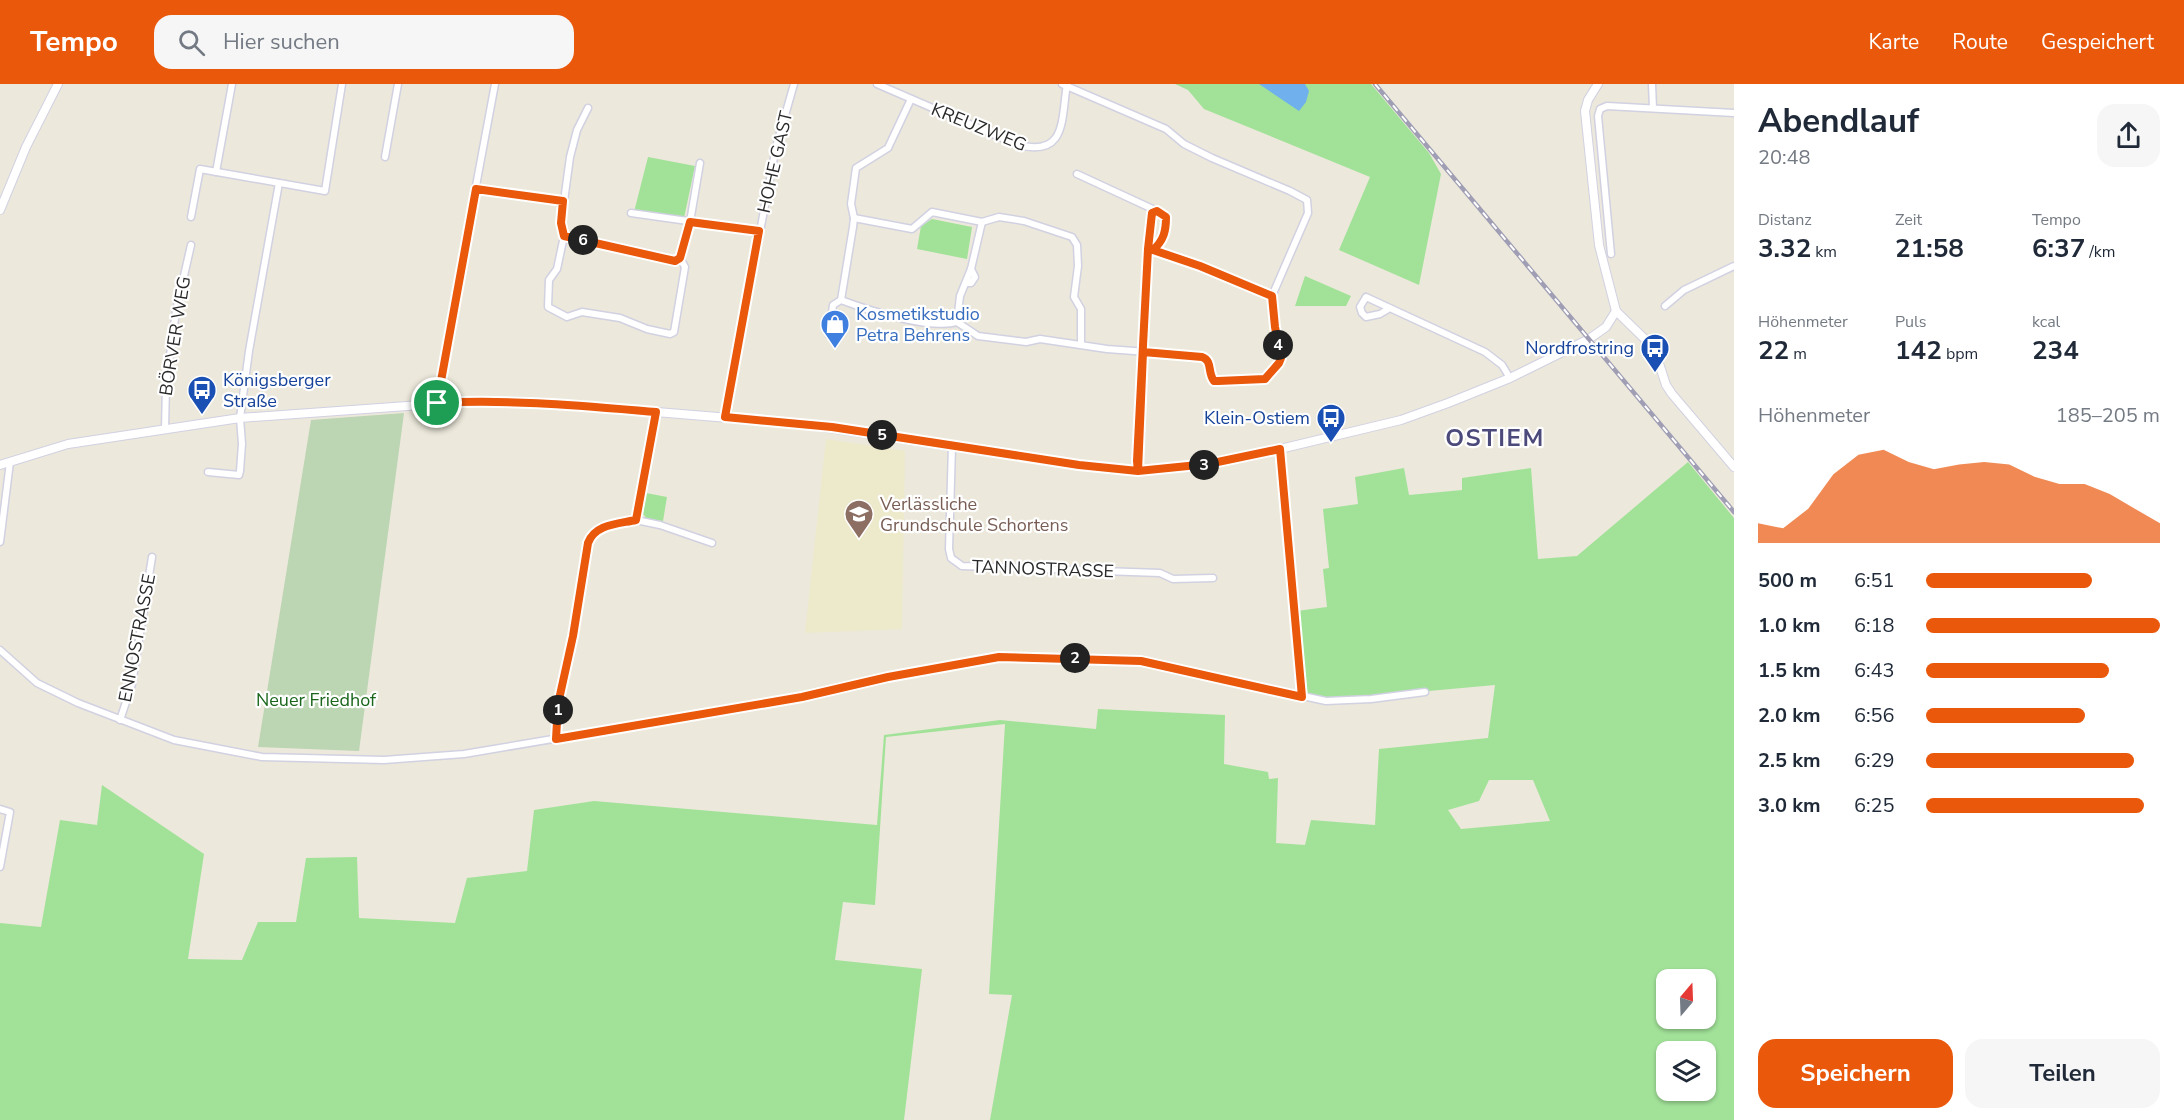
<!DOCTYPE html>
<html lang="de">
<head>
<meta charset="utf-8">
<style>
  :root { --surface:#fff; --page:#f6f6f7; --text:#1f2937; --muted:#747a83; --accent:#ea580c }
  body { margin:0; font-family:"Nunito Sans",sans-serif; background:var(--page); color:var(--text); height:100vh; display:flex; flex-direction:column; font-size:22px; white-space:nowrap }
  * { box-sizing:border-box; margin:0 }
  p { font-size:20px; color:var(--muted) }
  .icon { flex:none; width:33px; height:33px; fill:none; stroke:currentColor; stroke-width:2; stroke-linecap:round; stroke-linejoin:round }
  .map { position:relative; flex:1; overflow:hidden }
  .sheet { display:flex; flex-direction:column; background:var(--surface); width:450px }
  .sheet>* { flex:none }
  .needle { width:39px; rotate:19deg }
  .controls { position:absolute; left:1656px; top:885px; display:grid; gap:12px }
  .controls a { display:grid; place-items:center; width:60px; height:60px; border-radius:12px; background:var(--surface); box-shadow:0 2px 4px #0004; font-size:30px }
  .pin { position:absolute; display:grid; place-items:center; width:51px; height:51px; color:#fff; margin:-26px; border:3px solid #fff; border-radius:50%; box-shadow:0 2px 6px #0007 }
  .km { position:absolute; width:30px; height:30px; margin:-15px; border-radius:50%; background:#222; color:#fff; font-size:16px; line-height:30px; text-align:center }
  .round { display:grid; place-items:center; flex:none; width:63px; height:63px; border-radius:18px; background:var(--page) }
  .headline { display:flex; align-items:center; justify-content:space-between; height:102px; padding:0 24px }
  h1 { font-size:33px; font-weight:700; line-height:45px }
  .figures { display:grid; grid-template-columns:repeat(3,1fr); gap:9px; height:102px; padding:6px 24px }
  .figures div { display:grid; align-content:center }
  .figures b { font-size:26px; font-weight:700 }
  .figures small { font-size:16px; font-weight:400 }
  .figures p { font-size:16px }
  .chart { height:168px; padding:12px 24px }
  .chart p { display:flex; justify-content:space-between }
  .chart svg { width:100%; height:108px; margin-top:6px; fill:var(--accent); opacity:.7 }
  .primary-button { display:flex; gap:12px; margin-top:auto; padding:12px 24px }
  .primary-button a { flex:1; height:69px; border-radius:18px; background:var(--accent); color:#fff; font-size:24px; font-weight:700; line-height:69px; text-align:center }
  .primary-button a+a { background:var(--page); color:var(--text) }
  ul { padding:0 24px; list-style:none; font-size:20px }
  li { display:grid; grid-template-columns:96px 72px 1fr; align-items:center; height:45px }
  li i { height:15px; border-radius:8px; background:var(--accent) }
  header { display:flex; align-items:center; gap:36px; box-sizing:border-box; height:84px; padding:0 30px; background:var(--accent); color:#fff }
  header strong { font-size:28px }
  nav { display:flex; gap:33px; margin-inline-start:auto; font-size:21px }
  .search { width:420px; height:54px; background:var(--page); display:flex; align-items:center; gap:15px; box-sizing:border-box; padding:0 21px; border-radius:18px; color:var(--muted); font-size:22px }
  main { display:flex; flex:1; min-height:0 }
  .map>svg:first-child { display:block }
  .education { fill:#ede9cb }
  .green { fill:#a1e298; fill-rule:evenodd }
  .cemetery { fill:#bcd5b3 }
  .water { fill:#6fb0ed }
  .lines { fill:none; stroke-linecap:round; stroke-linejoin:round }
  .minor-casing { stroke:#d1d1e2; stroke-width:9 }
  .tertiary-casing { stroke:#d1d1e2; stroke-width:10 }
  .minor { stroke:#fff; stroke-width:6 }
  .tertiary { stroke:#fff; stroke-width:8 }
  .rail-casing { stroke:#a09eb4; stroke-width:4.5 }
  .rail { stroke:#fff; stroke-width:2; stroke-dasharray:7; stroke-linecap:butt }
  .route-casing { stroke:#fff; stroke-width:12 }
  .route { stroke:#ea580c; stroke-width:8 }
  .labels { text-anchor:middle; stroke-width:4.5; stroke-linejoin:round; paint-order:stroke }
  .street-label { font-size:18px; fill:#292929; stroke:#fff }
  .shop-label { font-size:18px; fill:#366cbe; stroke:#fff; text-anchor:start }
  .transit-label { font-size:18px; fill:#164399; stroke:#fff; text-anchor:end }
  .education-label { font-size:18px; fill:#785e54; stroke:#fff; text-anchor:start }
  .park-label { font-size:18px; fill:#1a661b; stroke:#fff }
  .district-label { font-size:24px; font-weight:bold; letter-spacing:1.5px; fill:#4c4a7a; stroke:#fff }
</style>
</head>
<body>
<header>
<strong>Tempo</strong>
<div class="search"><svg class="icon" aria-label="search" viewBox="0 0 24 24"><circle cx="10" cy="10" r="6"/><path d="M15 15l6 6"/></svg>Hier suchen</div>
<nav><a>Karte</a><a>Route</a><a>Gespeichert</a></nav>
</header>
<main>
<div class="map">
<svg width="1734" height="1036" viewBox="0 0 1734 1036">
  <rect width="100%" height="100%" fill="#ece8db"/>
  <!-- education -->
  <path class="education" d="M826,355L905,367L902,545L805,549Z"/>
  <!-- green -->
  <g class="green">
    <path d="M1175,0H1371L1429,69L1441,90L1419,201L1339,166L1370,93L1204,25L1188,6Z"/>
    <path d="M648,73L695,82L684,134L634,128Z"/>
    <path d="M932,135L972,143L967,175L917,165L921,142Z"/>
    <path d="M1305,192L1351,212L1346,222H1295Z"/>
    <path d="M1688,378L1734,434V1036H990L1012,911L989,910L1005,640L886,653L875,821L843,818L835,876L922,885L904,1036H0V839L41,843L60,736L97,741L102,701L204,770L188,875L242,876L258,838H296L306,774L357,773L359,834L455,839L467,794L527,787L534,726L594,717L877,741L884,651L1000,636L1096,645L1098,625L1225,631L1224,680L1268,688L1269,695L1278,694L1276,759L1305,761L1311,736L1375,741L1379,665L1488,654L1495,601L1340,615L1305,610L1297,527L1327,523L1323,485L1329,484L1323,425L1358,420L1355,393L1404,384L1409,411L1462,406V394L1531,384L1538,475L1577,472ZM1489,696H1533L1550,737L1461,745L1448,726L1479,717ZM1666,896H1706V934H1666ZM1666,968H1706V1006H1666Z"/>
    <path d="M646,409L667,413L663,437L647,435L643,430Z"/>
  </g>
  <!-- cemetery -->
  <path class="cemetery" d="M404,329L359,667L258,663L311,336Z"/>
  <!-- water -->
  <path class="water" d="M1259,0H1305L1309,7L1306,18L1299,27Z"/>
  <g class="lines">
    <!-- minor casing -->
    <g class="minor-casing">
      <g id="minor">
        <path d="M877,0L1018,61C1067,73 1061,36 1067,0"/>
        <path d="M1062,0L1166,45L1184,60L1212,74L1290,107L1307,116L1308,129L1272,212L1200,182L1153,166"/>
        <path d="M1652,0L1653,24"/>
        <path d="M911,15L888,64L856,84L851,120L854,134L853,143L841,216C867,226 931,246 957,238L978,252L1026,258L1040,255L1107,265L1202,272C1213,278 1207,288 1214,296L1218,297L1265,295L1279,279L1281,275L1275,243L1272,212"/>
        <path d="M588,24L577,46L570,73L561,139L564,152L557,185L549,196L548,223L567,233L582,228L620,234L647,245L670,250L674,248L685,183L680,174L690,138L700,79"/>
        <path d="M385,73L398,0"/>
        <path d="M216,88L232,0"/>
        <path d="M1077,90L1157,127"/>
        <path d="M476,105L563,117"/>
        <path d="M631,129L759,147"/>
        <path d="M191,133L200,85L325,107L342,0"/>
        <path d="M854,134L912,145L932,128L982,138L999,133L1024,137L1072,153L1077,161L1078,182L1074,213L1081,225V259"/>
        <path d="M564,152L675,177L680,174"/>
        <path d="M1611,170L1598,32L1600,25L1607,22L1734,29"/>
        <path d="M967,199H971L975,193L971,185"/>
        <path d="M1665,222L1684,206L1734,182"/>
        <path d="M1390,224L1380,230L1366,233L1362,229L1360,223L1366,213L1485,268L1502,281L1510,294"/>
        <path d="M957,238L960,212L971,185L982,138"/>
        <path d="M829,251L833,221L841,216"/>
        <path d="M437,319L448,252L495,0"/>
        <path d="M725,333L776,63L794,0"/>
        <path d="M165,345L166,301L176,227L191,161"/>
        <path d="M952,362L949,465L951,474L962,482L1160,489L1173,495L1213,494"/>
        <path d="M1280,365L1302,613"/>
        <path d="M1138,387L1148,165L1152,129L1157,127L1166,133L1164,152L1153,166L1148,165"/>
        <path d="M208,388L239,391L240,387L242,360L240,334L249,267L279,99"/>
        <path d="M636,436L660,441L712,459"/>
        <path d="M0,458L10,378"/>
        <path d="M0,566L37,599L78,619L174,656L262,673L384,676L464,670L802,613L888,593L999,573L1141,577L1326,617L1371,615L1425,608"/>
        <path d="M120,636L132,600L152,473"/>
        <path d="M556,655L558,620L573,552L588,459C595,440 618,440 636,436L656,328"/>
        <path d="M0,725L10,728L0,783"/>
      </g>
    </g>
    <!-- tertiary casing -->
    <g class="tertiary-casing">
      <g id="tertiary">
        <path d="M1598,0L1588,16L1585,27L1599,161L1616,227"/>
        <path d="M0,126L26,63L58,0"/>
        <path d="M1616,227L1654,264L1666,301L1672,310L1734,383"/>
        <path d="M0,381L68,360L240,334L477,317L535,318L802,340L1083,382L1138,387L1167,385L1251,372L1401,336L1448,319L1510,294L1589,255L1606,243L1616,227"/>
      </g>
    </g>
    <!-- minor -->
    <use href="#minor" class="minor"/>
    <!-- tertiary -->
    <use href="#tertiary" class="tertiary"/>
    <!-- rail casing -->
    <g class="rail-casing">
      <path id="rail" d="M1375,0L1734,428"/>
    </g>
    <!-- rail -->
    <use href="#rail" class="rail"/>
  </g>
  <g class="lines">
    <!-- route casing -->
    <g class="route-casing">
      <path id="route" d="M437,319C510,315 583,322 656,328L636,436C618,440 595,440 588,459L573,552L558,620L556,655L802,613L888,593L999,573L1141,577L1302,613L1280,365L1208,380L1138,387L1137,377L1148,165L1152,129L1157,127L1166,133C1166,147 1164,156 1153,166L1200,182L1272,212L1275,243L1281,274L1279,279L1265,295L1218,297H1214C1207,288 1213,277 1202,273L1143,268L1138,387L1079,381L832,343L725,333L759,147L690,138L680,174L675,177L564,152L561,139L563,117L476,105L437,319"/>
    </g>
    <!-- route -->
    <use href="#route" class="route"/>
  </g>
  <!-- icons -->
  <defs>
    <g id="shop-pin" transform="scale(1.5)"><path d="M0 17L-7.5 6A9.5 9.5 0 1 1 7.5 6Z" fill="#3f7fe0" stroke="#fff"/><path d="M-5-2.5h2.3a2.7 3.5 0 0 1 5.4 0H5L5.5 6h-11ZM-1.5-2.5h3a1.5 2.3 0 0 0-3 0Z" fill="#fff"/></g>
    <g id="bus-pin" transform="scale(1.5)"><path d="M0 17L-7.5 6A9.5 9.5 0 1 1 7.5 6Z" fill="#1a4fb4" stroke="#fff"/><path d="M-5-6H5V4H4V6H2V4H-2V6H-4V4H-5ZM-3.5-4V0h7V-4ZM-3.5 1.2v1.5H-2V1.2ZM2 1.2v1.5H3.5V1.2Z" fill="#fff"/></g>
    <g id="school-pin" transform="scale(1.5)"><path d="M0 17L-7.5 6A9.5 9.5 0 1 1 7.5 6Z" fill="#8d6e63" stroke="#fff"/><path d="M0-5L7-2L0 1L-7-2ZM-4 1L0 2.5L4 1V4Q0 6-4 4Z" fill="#fff"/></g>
  </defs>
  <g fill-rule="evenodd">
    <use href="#shop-pin" x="835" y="240"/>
    <use href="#bus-pin" x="1655" y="264"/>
    <use href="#bus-pin" x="202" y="306"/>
    <use href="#bus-pin" x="1331" y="334"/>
    <use href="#school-pin" x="859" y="430"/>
  </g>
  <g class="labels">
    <!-- street labels -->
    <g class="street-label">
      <text transform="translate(979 43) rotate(22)" y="6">KREUZWEG</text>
      <text transform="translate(775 78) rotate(-77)" y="6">HOHE GAST</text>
      <text transform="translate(175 252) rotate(-81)" y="6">BÖRVER WEG</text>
      <text transform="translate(1043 485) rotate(2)" y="6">TANNOSTRASSE</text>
      <text transform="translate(137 554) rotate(-79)" y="6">ENNOSTRASSE</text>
    </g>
    <!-- shop labels -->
    <g class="shop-label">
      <text x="856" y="236">Kosmetikstudio<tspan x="856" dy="21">Petra Behrens</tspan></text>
    </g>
    <!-- transit labels -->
    <g class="transit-label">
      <text x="1634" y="270">Nordfrostring</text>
      <text x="223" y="302" text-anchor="start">Königsberger<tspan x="223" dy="21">Straße</tspan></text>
      <text x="1310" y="340">Klein-Ostiem</text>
    </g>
    <!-- education labels -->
    <g class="education-label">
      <text x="880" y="426">Verlässliche<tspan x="880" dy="21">Grundschule Schortens</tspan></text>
    </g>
    <!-- park labels -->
    <g class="park-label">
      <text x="316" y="622">Neuer Friedhof</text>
    </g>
    <!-- district labels -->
    <g class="district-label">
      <text x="1495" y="362">OSTIEM</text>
    </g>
  </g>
</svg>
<div class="controls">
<a><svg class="needle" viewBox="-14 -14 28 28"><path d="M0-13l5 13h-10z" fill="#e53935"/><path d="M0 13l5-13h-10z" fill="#747a83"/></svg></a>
<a><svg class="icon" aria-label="layers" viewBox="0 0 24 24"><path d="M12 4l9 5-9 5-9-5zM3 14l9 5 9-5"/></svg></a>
</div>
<div class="pin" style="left:437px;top:319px;background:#1e9e55"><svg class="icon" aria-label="arrive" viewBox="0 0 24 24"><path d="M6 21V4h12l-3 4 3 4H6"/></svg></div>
<b class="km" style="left:558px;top:626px">1</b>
<b class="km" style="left:1075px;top:574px">2</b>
<b class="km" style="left:1204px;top:381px">3</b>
<b class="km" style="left:1278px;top:261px">4</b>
<b class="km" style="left:882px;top:351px">5</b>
<b class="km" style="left:583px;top:156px">6</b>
</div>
<section class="sheet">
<div class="headline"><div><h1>Abendlauf</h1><p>20:48</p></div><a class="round"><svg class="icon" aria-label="share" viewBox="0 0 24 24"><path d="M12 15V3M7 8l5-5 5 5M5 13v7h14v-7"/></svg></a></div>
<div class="figures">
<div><p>Distanz</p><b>3.32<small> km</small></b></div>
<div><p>Zeit</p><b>21:58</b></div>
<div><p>Tempo</p><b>6:37<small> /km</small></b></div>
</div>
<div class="figures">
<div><p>Höhenmeter</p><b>22<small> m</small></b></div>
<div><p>Puls</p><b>142<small> bpm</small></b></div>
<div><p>kcal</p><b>234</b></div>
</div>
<div class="chart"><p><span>Höhenmeter</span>185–205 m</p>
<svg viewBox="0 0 160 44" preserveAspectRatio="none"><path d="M0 44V36L10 38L20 30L30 16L40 8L50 6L60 11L70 14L80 12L90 11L100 12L110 17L120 20L130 20L140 24L150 30L160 36V44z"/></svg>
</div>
<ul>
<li><b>500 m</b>6:51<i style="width:71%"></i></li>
<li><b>1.0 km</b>6:18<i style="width:100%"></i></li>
<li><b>1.5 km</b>6:43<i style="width:78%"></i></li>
<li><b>2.0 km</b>6:56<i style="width:68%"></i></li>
<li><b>2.5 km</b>6:29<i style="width:89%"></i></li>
<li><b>3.0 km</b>6:25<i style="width:93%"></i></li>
</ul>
<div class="primary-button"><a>Speichern</a><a>Teilen</a></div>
</section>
</main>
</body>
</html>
